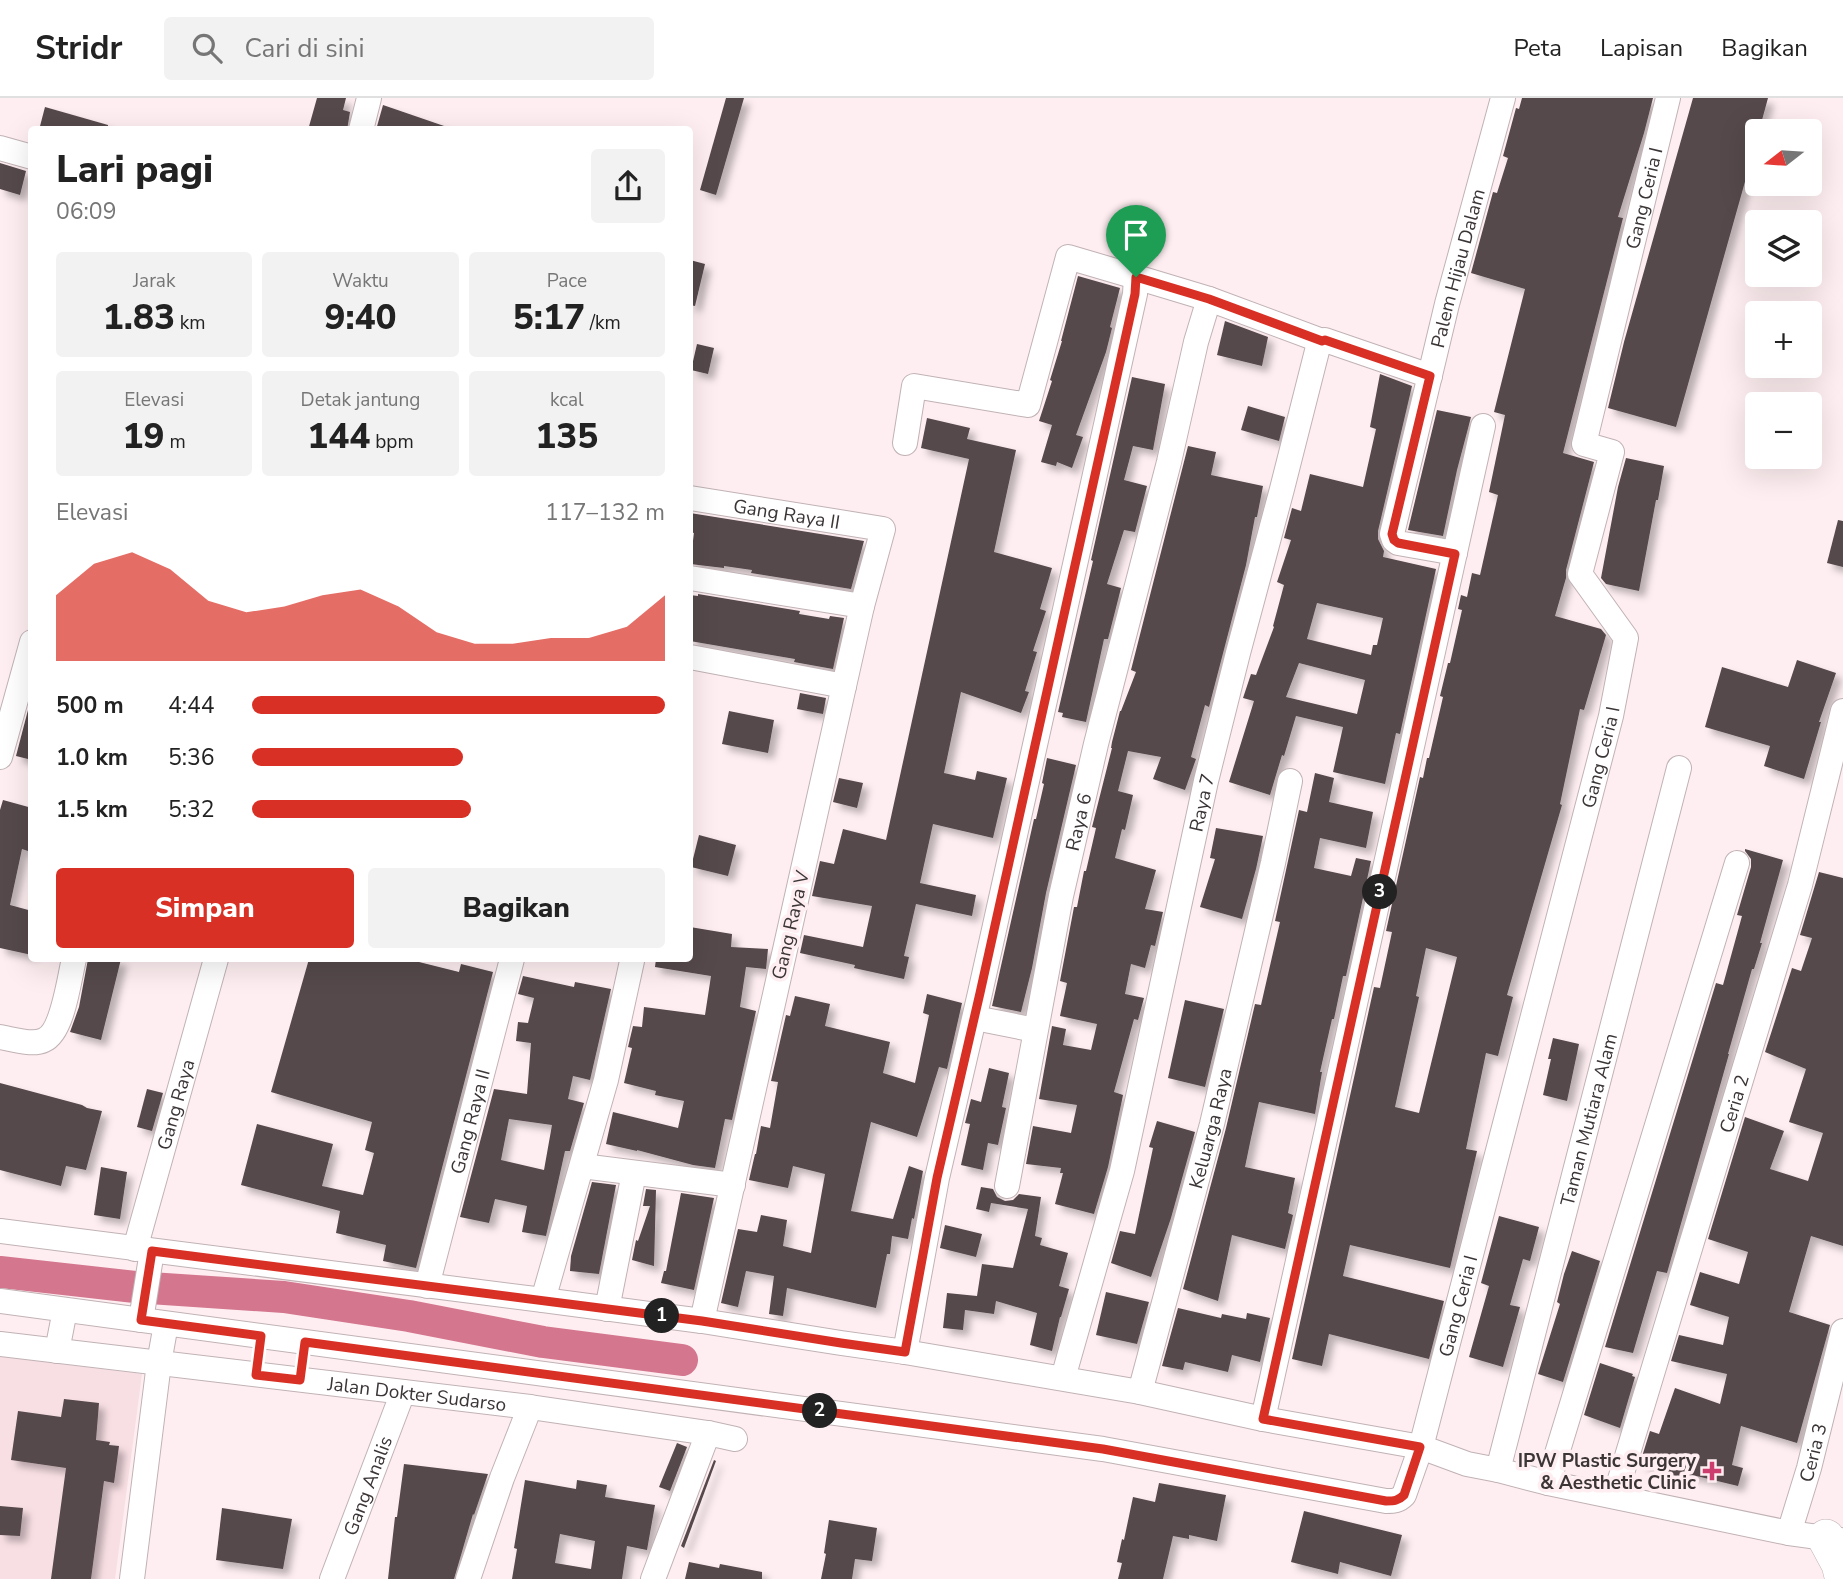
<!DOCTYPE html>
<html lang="id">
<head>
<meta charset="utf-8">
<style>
  :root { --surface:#fff; --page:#f2f2f2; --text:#222; --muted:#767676; --line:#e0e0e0; --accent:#d93025 }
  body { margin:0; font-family:"Nunito Sans",sans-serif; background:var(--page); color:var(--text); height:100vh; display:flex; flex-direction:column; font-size:26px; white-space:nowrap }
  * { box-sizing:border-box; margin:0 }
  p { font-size:23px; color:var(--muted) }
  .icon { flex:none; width:38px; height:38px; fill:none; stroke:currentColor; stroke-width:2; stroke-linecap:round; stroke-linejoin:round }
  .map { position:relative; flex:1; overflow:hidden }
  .drawer { position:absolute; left:28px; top:28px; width:665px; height:836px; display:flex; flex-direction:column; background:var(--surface); border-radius:7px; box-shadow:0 7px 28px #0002 }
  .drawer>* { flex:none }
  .needle { width:46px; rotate:253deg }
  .fabs { position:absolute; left:1745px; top:21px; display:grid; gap:14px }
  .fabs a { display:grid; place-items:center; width:77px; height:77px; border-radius:7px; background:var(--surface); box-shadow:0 7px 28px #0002; font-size:35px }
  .pin { position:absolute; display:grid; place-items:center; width:60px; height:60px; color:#fff; margin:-72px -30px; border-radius:50% 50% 50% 0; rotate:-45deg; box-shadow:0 0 7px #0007 }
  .pin .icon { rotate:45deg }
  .km { position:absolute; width:35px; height:35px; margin:-18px; border-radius:50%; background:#222; color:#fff; font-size:19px; line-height:35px; text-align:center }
  .round { display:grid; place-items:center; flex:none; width:74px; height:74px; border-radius:7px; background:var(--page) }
  .summary { display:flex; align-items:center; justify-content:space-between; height:119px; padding:0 28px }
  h1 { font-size:38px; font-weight:800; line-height:52px }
  .metrics { display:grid; grid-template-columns:repeat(3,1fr); gap:10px; height:119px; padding:7px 28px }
  .metrics div { display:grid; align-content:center; border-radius:7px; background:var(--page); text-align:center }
  .metrics b { font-size:35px; font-weight:800 }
  .metrics small { font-size:19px; font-weight:400 }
  .metrics p { font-size:19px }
  .chart { height:196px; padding:14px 28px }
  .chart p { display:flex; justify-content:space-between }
  .chart svg { width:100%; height:126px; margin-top:7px; fill:var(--accent); opacity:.7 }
  .primary-button { display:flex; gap:14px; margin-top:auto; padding:14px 28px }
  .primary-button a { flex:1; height:80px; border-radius:7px; background:var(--accent); color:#fff; font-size:28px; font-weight:800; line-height:80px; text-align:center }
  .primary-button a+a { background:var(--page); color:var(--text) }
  ul { padding:0 28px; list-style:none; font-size:23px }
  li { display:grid; grid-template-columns:112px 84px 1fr; align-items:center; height:52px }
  li i { height:18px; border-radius:9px; background:var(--accent) }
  header { display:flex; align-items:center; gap:42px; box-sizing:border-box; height:98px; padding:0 35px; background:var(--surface); border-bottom:2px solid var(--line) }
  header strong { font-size:33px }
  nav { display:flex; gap:38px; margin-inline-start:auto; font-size:24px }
  .search { width:490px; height:63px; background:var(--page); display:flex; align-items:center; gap:18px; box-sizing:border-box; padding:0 24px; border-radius:7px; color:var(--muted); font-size:26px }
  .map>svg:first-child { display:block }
  .built { fill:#f8dfe4 }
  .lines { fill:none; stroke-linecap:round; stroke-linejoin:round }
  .river { stroke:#d3768e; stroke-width:32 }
  .building { fill:#55484b; fill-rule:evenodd; filter:url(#shadow) }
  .minor-casing { stroke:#c1b2b5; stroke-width:26 }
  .highway-casing { stroke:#c1b2b5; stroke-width:38 }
  .minor { stroke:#fff; stroke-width:24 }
  .highway { stroke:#fff; stroke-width:37 }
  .route-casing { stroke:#fff; stroke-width:14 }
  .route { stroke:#d93025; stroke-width:9 }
  .poi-dot { fill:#cb3e6e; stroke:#feeef1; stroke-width:2.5 }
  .labels { text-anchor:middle; stroke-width:7; stroke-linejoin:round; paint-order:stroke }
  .street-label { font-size:19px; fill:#3b3536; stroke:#feeef1 }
  .poi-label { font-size:19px; font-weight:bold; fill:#3b3536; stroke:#feeef1; text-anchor:end }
</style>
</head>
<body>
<header>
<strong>Stridr</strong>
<div class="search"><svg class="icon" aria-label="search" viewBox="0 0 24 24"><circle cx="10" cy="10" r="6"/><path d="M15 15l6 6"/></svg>Cari di sini</div>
<nav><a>Peta</a><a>Lapisan</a><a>Bagikan</a></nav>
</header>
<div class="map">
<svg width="1843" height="1481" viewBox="0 0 1843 1481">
  <defs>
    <filter id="shadow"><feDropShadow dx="6" dy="6" stdDeviation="3.5" flood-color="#0004"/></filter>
  </defs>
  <rect width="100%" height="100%" fill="#feeef1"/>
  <!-- built -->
  <path class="built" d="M0,1258L142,1276L115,1481H0Z"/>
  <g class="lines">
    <!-- river -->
    <path class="river" d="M0,1174L135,1189L284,1199L409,1218L543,1244L682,1262"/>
  </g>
  <!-- building -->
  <g class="building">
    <path d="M317,0H346L343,12L350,14L347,32H308Z"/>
    <path d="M726,0H744L716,97L700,92Z"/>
    <path d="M1522,0H1653L1644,35L1618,119L1623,120L1563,355L1594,364L1566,472V480L1555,518L1601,531L1606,537L1584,612L1580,611L1560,706L1562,707L1507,897L1513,899L1498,958L1486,955L1466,1051L1477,1053L1450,1170L1350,1147L1343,1178L1444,1203L1429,1261L1329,1236L1322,1268L1292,1261L1374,889L1380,890L1392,834L1386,833L1420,679L1423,680L1427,660H1429L1443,599L1440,598L1448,565H1450L1462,512L1458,511L1461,497L1467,499L1472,475L1480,477L1498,397L1489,394L1505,317L1494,314L1525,191L1471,175L1493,94L1497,95L1508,60L1503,58L1516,10L1519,11ZM1426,850L1457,859L1419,1015L1395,1009L1419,899L1416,898Z"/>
    <path d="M1693,0H1768L1759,33H1757V41L1676,329L1608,310L1624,244Z"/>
    <path d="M383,7L447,29L446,32H376Z"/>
    <path d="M45,9L108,27V32H39Z"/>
    <path d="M0,65L26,73L20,97L0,91Z"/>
    <path d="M690,162L705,166L695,208L690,207Z"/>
    <path d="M1078,178L1120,190L1110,229L1112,230L1106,254L1076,337L1083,339L1072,370L1057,364L1056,368L1041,364L1052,327L1039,323L1052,283L1050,282L1062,243H1061Z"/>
    <path d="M1225,223L1268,239L1262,268L1217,257Z"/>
    <path d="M697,246L714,250L708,276L691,272Z"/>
    <path d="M1380,276L1412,288L1378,433V441L1384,453L1383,459L1436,471L1400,636L1396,635L1385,686L1333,674L1343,629L1296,618L1284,658L1282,657L1270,697L1229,684L1254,603L1243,600L1251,576L1256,577L1274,529L1273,528L1284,487L1277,484L1291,442L1284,440L1292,410L1301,413L1310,376L1363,389L1376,331L1370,329ZM1317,505L1383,520L1377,547H1373L1371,557L1307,541ZM1299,565L1365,582L1357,616L1286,599Z"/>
    <path d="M1132,279L1165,286L1153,352L1133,348L1124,382L1147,388L1135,434L1124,432L1107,486L1121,490L1108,541H1104L1086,624L1062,619L1063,615L1058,614L1093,463L1091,462Z"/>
    <path d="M1248,308L1285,319L1279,343L1241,332Z"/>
    <path d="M1437,312L1471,319L1457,372L1443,438L1408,432Z"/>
    <path d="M927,320L970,330L967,341L1016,352L994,454L1052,470L1040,511L1046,513L1033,553L1037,554L1025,593L1029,594L1021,615L961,594L944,675L975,682L977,673L1007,680L993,740L933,726L920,785L976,797L972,818L916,806L904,858L909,859L904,881L854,870L855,867L800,855L804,837L863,849L872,808L812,798L820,763L834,766L843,731L886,742L969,361L921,350Z"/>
    <path d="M1188,348L1216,354L1211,377L1263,388L1257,419H1255L1246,467L1209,609L1205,607L1191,659L1196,661L1185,692L1153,681L1161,659L1128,653L1118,693L1133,697L1125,732L1122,731L1115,760L1156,772L1145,811L1163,814L1155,848L1151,847L1145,870L1131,866L1125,896L1144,900L1138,922L1134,921L1114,994L1123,997L1108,1069L1094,1116L1055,1106L1063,1075H1060L1061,1070L1026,1066L1033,1028L1071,1035L1077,1007L1039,1001L1052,928L1066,931L1063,947L1091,952L1097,926L1060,918L1067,885L1060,883L1074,809H1077L1084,773H1086L1096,730L1092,729L1112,650H1111L1112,644L1120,613H1121L1136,574L1131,572Z"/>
    <path d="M1626,360L1664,368L1658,402H1656L1639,493L1606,486L1601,480L1618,389Z"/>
    <path d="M690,415L864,443L851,491L751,475L752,472L724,468V470L690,466L694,435L690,434Z"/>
    <path d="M1838,422L1843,423V469L1827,465Z"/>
    <path d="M698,496L800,513L799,516L829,521L830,518L844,520L833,571L794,564L795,561L690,543V497L698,498Z"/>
    <path d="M1797,562L1836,575L1819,624H1821L1804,681L1764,668L1770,648L1705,629L1722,569L1788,589Z"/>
    <path d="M800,595L826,600L823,616L797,611Z"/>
    <path d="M28,612L32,613V662L16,658Z"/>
    <path d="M729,613L774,622L768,655L722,646Z"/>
    <path d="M1047,660L1076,667L1046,795L1032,870L1021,914L992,908L1034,721H1036L1044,686L1042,685Z"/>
    <path d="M1315,675L1334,680L1329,704L1373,714L1366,750L1320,740L1314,770L1351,778L1356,760L1371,763L1346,878H1343L1334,921H1332L1320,974H1322L1315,1016L1259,1004L1251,1040L1245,1069L1295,1080L1288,1115L1293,1117L1285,1151L1232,1137L1218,1203L1183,1191L1226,1030L1255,906L1261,907L1280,824L1275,823L1299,712L1307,714Z"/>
    <path d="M839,680L863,685L857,710L833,704Z"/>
    <path d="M3,702L32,710V742L28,753L22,751L10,807L32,813V857L0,850V712Z"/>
    <path d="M1216,730L1263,738L1256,771L1242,821L1200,809L1215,761L1210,760Z"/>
    <path d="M699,737L736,747L728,778L691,769Z"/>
    <path d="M1745,751L1783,762L1760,845H1762L1754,871H1752L1728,956H1729L1667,1175L1657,1173L1633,1255L1605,1249L1716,885L1723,887L1742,818L1737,817L1751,769V761L1745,753Z"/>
    <path d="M1819,774L1843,780V1148L1811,1138L1789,1214L1830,1227L1797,1345L1741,1328L1732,1367L1743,1370L1738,1388L1680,1374L1677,1383L1657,1376L1658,1371L1640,1365L1650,1333L1659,1336L1675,1290L1720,1306L1727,1276L1671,1263L1679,1237L1723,1247L1729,1219L1690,1207L1700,1174L1739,1186L1748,1154L1708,1141L1745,1019L1784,1033L1770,1071L1808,1083L1823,1035L1789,1024L1806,971L1765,954L1792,870L1801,873L1812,840L1800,837Z"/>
    <path d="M690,829L732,836L731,849L768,851L766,871L746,869L740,909L756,913L732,1022L725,1021L715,1070L693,1067L637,1052V1053L606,1046L613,1014L678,1030L684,1003L655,997L656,993L624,985L632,950L628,949L633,928L642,929L644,909L705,917L711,878L655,869L656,861H690Z"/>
    <path d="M88,861H121L101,942L70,934L79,909Z"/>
    <path d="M309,861H407L459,874L461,866L493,874L416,1170L383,1163L386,1147L336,1135L340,1113L241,1087L257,1026L333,1046L322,1088L363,1097L374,1055L365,1052L372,1024L271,994Z"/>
    <path d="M523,878L574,889L575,884L611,891L590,982L573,978L568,1001L584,1005L570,1053H565L546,1138L522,1134L527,1108L495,1101L489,1125L460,1119L494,991L527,996L531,945L516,943L518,924L528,925L534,900L518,896ZM509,1021L552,1027L544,1072L501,1062Z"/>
    <path d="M927,896L962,905L947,971L939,969L917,1039L871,1024L851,1113L893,1121L909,1068L923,1073L914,1121L912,1120L908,1141L892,1138L890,1156H887L876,1210L787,1190L783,1218L769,1216L774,1178L746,1173L738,1209L721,1205L738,1131L757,1134L761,1117L787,1122L783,1148L811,1155L825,1076L793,1068L788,1090L749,1082L755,1056H756L761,1028L770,1030L778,984L771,983L786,917L790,918L795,898L830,906L825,928L890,944L883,975L915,985L929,917L923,915Z"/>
    <path d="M1185,902L1224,911L1205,989L1168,980Z"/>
    <path d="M1553,940L1579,946L1567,1003L1543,997L1551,961H1548Z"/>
    <path d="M989,970L1009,975L1002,1009L1006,1010L998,1047L988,1045L983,1072L961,1067L970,1026L965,1025L971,1001L981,1004Z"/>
    <path d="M0,985L82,1007L87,1010L102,1013L86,1072L66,1068L61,1088L0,1072Z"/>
    <path d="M147,991L163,995L152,1033L137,1029Z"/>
    <path d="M1157,1023L1195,1034L1171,1120L1151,1179L1111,1165L1120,1133L1135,1136L1153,1050L1149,1049Z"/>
    <path d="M101,1069L127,1074L120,1121L94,1117Z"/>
    <path d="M592,1084L616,1087L599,1176L570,1173L571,1158Z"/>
    <path d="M981,1089L993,1091L997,1099L1005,1103L1013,1102L1019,1096L1041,1099L1035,1138L1042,1140L1040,1147L1068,1155L1059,1188L1069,1191L1061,1219H1060L1052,1253L1030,1247L1037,1215L996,1203L994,1216L965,1212L963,1232L943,1230L947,1195L977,1198L982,1166L1013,1170L1028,1111L991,1105L989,1114L976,1111Z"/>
    <path d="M646,1091L656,1092L654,1168L632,1162L636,1142L638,1143L650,1108H643Z"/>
    <path d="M681,1095L714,1100L694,1192L661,1185L664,1173H666Z"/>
    <path d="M1499,1118L1539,1129L1530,1163L1523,1161L1510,1207L1520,1209L1503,1269L1469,1259L1489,1188L1481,1185Z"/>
    <path d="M945,1127L982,1136L976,1159L940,1150Z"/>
    <path d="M1572,1153L1600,1163L1563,1284L1538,1276L1560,1206L1557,1204L1564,1176Z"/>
    <path d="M1106,1194L1149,1204L1137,1246L1096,1237Z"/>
    <path d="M1178,1210L1221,1220L1222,1216L1246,1221L1247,1215L1270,1220L1260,1264L1232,1257L1228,1274L1185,1264L1183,1272L1162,1268Z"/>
    <path d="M1600,1265L1633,1276L1632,1278L1635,1279L1620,1330L1584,1317Z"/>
    <path d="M64,1301L99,1305L96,1342L110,1344L109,1347L119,1348L114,1385L104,1383L91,1481H51L66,1370L11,1362L18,1313L61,1319Z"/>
    <path d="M677,1345L687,1349L670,1393L659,1389Z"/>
    <path d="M714,1362L716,1363L684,1450L681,1448Z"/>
    <path d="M404,1366L488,1376L474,1417L473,1416L454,1481H388L395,1419H397Z"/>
    <path d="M525,1382L576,1391L577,1382L607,1387L605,1399L655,1407L647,1452L627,1448L622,1481H512L517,1451L514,1450ZM560,1436L595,1443L591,1471L555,1465Z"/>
    <path d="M1159,1385L1226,1397L1217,1443L1189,1437V1441L1173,1438L1163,1481H1118L1122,1465L1117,1464L1122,1441L1124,1442L1133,1399L1155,1404Z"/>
    <path d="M0,1408L23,1410L20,1438L0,1437Z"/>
    <path d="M222,1410L292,1421L283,1471L216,1462Z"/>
    <path d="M1304,1413L1402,1437L1391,1478L1340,1464L1338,1476L1291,1464Z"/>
    <path d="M829,1422L877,1430L872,1463L855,1461L852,1481H821L826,1456L824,1455Z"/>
    <path d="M689,1464L719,1470L720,1466L762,1474V1481H685Z"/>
  </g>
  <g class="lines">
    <!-- minor casing -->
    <g class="minor-casing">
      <g id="minor">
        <path d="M361,32L369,0"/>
        <path d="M0,50L32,59"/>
        <path d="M905,345L914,288L1028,307L1068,159L1136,179"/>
        <path id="s1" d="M690,400L883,431L862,508L844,588L702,1223"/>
        <path id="s2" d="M1455,455L1398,445L1394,442L1392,436L1447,206L1503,0"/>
        <path d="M690,480L862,508"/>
        <path d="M690,559L844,588"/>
        <path d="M0,659L32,544"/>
        <path d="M975,920L1035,932"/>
        <path d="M0,939C12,941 32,948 44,942C63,934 69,881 74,861"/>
        <path d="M582,1068L733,1087"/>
        <path id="s3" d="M1007,1088L1061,798L1096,646L1169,364L1196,244L1209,201L1322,243"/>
        <path d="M0,1133L543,1202L702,1223L841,1245L905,1254L1140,1294L1263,1321L1421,1349L1467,1366L1498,1372L1548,1385L1789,1435L1840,1442"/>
        <path id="s4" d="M135,1151L216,861"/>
        <path id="s5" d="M427,1188L512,861"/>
        <path d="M543,1202L606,982L632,863"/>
        <path id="s6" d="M0,1203L1103,1351L1386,1403C1394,1403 1398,1403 1404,1397L1421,1349L1611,618L1626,540L1580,476L1612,354L1584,346L1668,0"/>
        <path d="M607,1211L634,1075"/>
        <path d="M141,1222L152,1153"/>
        <path id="s7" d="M0,1246L530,1309L708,1335"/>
        <path d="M57,1253L65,1212"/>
        <path d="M905,1254L937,1080L980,895L1135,196L1136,179L1209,201"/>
        <path id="s8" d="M1063,1280L1122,1073L1206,683L1238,555L1282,391L1319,245L1325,242L1430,278"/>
        <path id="s9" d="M1140,1294L1212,1026L1273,765L1290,683"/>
        <path d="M1263,1321L1483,328"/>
        <path id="s10" d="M1498,1372L1679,670"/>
        <path d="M1548,1385L1737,765"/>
        <path id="s11" d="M1615,1398L1800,787L1843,613"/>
        <path id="s12" d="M1789,1435L1809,1370L1843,1233"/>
        <path d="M132,1481L159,1265L166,1226"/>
        <path id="s13" d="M332,1481L403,1294"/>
        <path d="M468,1481L502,1380L530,1309"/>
        <path d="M653,1481L708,1335L735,1341"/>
      </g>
    </g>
    <!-- highway casing -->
    <g class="highway-casing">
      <path id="highway" d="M1826,1440L1840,1466L1843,1478"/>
    </g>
    <!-- minor -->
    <use href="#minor" class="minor"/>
    <!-- highway -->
    <use href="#highway" class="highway"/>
  </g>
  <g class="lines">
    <!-- route casing -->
    <g class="route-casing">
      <path id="route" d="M1136,179L1209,201L1322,243L1325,242L1430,278L1392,436L1394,442L1398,445L1455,456L1263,1321L1420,1349L1404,1397C1398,1403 1394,1403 1386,1403L1103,1351L305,1244L300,1282L256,1277L261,1238L141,1222L152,1153L702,1223L841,1245L905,1254L937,1080L980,895L1113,296L1135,196Z"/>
    </g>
    <!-- route -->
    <use href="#route" class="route"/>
  </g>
  <!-- markers -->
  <path class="poi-dot" d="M1708.5 1362.5h7v7h7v7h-7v7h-7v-7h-7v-7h7z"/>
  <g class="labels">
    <!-- street labels -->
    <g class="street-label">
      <text dy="7" stroke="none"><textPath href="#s6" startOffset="2793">Gang Ceria I</textPath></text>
      <text dy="7" stroke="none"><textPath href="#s2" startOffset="343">Palem Hijau Dalam</textPath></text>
      <text dy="7" stroke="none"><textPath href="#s1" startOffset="98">Gang Raya II</textPath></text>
      <text dy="7" stroke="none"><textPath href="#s6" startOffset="2184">Gang Ceria I</textPath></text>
      <text dy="7" stroke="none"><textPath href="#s8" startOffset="592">Raya 7</textPath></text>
      <text dy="7" stroke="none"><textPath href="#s3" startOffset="371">Raya 6</textPath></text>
      <text transform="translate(790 827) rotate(-77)" y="7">Gang Raya V</text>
      <text dy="7" stroke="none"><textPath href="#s4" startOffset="150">Gang Raya</textPath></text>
      <text dy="7" stroke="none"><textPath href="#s11" startOffset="410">Ceria 2</textPath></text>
      <text dy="7" stroke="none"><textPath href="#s10" startOffset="362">Taman Mutiara Alam</textPath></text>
      <text dy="7" stroke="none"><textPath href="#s5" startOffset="170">Gang Raya II</textPath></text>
      <text dy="7" stroke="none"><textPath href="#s9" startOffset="273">Keluarga Raya</textPath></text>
      <text dy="7" stroke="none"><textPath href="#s6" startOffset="1617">Gang Ceria I</textPath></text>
      <text dy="7" stroke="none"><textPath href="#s7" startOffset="420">Jalan Dokter Sudarso</textPath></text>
      <text dy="7" stroke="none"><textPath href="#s12" startOffset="84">Ceria 3</textPath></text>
      <text dy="7" stroke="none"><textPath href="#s13" startOffset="100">Gang Analis</textPath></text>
    </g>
    <!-- poi labels -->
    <g class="poi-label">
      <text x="1696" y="1369">IPW Plastic Surgery<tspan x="1696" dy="22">&amp; Aesthetic Clinic</tspan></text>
    </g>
  </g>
</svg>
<div class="fabs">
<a><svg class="needle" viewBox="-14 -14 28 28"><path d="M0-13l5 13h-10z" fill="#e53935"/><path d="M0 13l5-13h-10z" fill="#767676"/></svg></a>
<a><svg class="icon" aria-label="layers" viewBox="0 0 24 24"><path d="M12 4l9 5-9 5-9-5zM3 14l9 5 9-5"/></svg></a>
<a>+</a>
<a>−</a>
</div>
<div class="pin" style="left:1136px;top:179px;background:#1e9e55"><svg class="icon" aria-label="arrive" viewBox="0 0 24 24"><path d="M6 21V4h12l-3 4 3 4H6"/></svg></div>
<b class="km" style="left:662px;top:1218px">1</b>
<b class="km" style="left:820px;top:1313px">2</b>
<b class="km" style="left:1380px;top:794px">3</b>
<section class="drawer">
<div class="summary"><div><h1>Lari pagi</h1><p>06:09</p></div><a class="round"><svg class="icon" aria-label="share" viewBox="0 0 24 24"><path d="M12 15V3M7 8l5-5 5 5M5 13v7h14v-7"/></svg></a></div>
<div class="metrics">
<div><p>Jarak</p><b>1.83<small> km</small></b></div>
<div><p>Waktu</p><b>9:40</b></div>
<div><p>Pace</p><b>5:17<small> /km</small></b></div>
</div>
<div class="metrics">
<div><p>Elevasi</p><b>19<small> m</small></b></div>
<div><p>Detak jantung</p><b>144<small> bpm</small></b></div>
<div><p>kcal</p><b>135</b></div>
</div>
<div class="chart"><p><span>Elevasi</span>117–132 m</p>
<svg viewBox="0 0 160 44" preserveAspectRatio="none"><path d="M0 44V21L10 10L20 6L30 12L40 23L50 27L60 25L70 21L80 19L90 25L100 34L110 38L120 38L130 36L140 36L150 32L160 21V44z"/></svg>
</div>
<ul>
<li><b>500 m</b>4:44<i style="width:100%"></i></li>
<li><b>1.0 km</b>5:36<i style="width:51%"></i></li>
<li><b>1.5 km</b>5:32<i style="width:53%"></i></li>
</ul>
<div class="primary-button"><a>Simpan</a><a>Bagikan</a></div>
</section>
</div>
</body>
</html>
